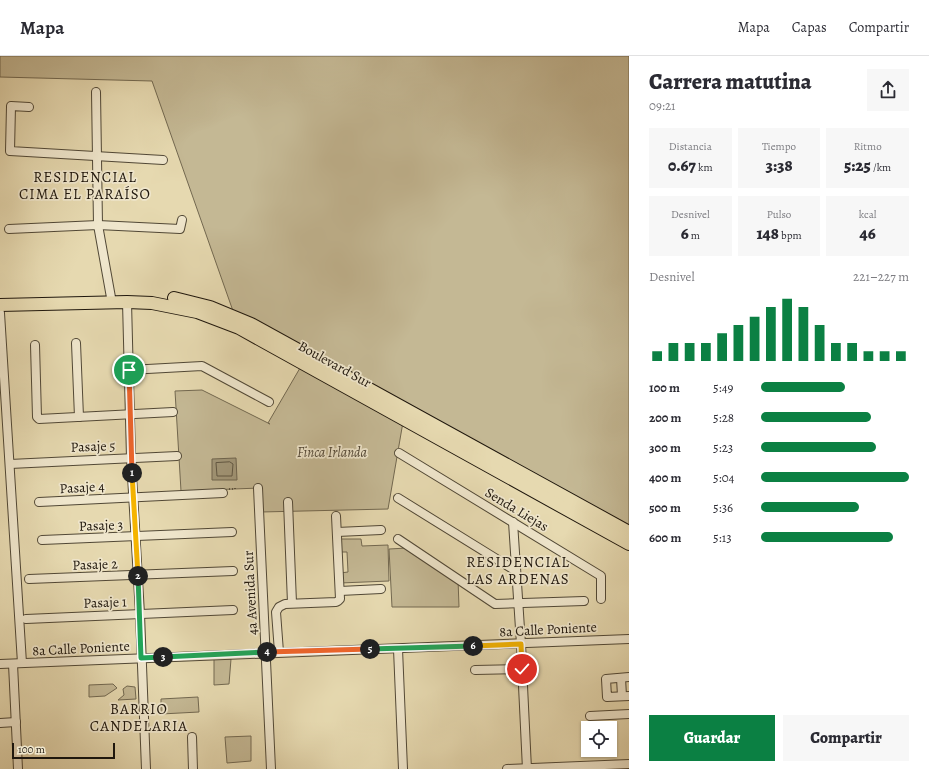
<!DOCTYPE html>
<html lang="es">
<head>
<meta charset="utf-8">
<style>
  :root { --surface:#fff; --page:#f7f7f7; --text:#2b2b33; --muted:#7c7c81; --line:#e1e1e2; --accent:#0b8043 }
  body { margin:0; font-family:Alegreya,serif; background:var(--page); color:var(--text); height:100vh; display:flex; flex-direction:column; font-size:15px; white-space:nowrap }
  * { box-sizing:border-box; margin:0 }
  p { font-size:13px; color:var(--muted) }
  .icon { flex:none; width:22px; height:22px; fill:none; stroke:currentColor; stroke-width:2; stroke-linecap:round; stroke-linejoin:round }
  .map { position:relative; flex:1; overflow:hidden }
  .details { display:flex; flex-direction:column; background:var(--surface); width:300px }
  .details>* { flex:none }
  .fabs { position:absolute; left:581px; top:665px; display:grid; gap:8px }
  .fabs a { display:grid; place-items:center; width:36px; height:36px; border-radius:0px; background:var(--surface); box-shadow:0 1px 3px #0004; font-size:20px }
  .scale { position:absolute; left:12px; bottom:10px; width:103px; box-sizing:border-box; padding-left:4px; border:2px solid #1f170d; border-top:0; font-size:11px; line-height:14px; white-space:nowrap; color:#1f170d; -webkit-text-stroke:3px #efe6cc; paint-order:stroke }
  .pin { position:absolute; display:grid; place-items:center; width:34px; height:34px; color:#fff; margin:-17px; border:2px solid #fff; border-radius:50%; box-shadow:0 1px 4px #0007 }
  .km { position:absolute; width:20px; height:20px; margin:-10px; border-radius:50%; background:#222; color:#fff; font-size:11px; line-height:20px; text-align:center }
  .round { display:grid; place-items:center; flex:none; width:42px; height:42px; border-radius:0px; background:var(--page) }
  .head { display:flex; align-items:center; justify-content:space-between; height:68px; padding:0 20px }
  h1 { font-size:22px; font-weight:800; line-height:30px }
  .metrics { display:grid; grid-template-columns:repeat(3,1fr); gap:6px; height:68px; padding:4px 20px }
  .metrics div { display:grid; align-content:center; border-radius:0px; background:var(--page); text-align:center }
  .metrics b { font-size:17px; font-weight:800 }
  .metrics small { font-size:11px; font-weight:400 }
  .metrics p { font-size:11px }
  .chart { height:112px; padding:8px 20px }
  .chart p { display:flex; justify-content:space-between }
  .chart svg { width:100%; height:72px; margin-top:4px; stroke:var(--accent); stroke-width:6 }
  .primary-button { display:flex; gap:8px; margin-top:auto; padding:8px 20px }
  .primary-button a { flex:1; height:46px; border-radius:0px; background:var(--accent); color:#fff; font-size:16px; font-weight:800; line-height:46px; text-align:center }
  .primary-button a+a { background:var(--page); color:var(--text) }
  ul { padding:0 20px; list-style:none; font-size:13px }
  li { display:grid; grid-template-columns:64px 48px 1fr; align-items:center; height:30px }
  li i { height:10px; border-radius:5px; background:var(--accent) }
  header { display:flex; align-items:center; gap:24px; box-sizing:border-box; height:56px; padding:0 20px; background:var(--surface); border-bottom:1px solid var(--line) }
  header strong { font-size:19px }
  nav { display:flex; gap:22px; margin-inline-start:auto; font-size:14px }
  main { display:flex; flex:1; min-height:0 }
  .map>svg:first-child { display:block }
  .green { fill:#c4b894; stroke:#726850 }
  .water { fill:#a29779; stroke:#6e644e }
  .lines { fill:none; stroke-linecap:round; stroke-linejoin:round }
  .shore { stroke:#605743; stroke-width:1 }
  .minor-casing { stroke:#514836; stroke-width:10 }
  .highway-casing { stroke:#1f170d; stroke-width:14 }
  .path { stroke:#1f170d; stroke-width:1; stroke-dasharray:1 2; stroke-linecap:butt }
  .minor { stroke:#efe6cc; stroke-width:8 }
  .highway { stroke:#e6d9b0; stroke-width:12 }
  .split-1-casing { stroke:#fff; stroke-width:8 }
  .split-2-casing { stroke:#fff; stroke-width:8 }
  .split-3-casing { stroke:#fff; stroke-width:8 }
  .split-4-casing { stroke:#fff; stroke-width:8 }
  .split-5-casing { stroke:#fff; stroke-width:8 }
  .split-6-casing { stroke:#fff; stroke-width:8 }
  .split-7-casing { stroke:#fff; stroke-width:8 }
  .split-1 { stroke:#f0652b; stroke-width:5 }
  .split-2 { stroke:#f5b400; stroke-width:5 }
  .split-3 { stroke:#22a559; stroke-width:5 }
  .split-4 { stroke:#22a559; stroke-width:5 }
  .split-5 { stroke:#f0652b; stroke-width:5 }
  .split-6 { stroke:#22a559; stroke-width:5 }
  .split-7 { stroke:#f5b400; stroke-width:5 }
  .labels { text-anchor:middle; stroke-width:3.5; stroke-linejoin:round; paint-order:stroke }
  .street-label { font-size:14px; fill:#1f170d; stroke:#efe6cc }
  .park-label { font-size:14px; font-style:italic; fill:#514736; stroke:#efe6cc }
  .neighbourhood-label { font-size:15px; letter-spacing:1px; fill:#1f170d; stroke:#efe6cc }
</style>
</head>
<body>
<header>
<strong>Mapa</strong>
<nav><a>Mapa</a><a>Capas</a><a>Compartir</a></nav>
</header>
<main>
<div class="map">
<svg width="629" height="713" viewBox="0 0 629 713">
  <rect width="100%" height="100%" fill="#e6d9b0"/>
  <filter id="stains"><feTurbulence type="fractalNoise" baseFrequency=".005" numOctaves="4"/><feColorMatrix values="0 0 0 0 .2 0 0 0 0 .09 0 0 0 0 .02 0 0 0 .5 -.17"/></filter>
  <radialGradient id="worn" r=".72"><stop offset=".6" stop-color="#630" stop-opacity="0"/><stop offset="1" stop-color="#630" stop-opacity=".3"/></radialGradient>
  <!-- green -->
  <g class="green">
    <path d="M0,0H629V469L233,255L152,25L0,21Z"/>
    <path d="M300,312L403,366L388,453L261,456L260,432L181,435L175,335L202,334L270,368L268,367Z"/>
    <path d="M339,483H361L362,490L388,489L389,525L340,527V517L348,516L347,496H339Z"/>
    <path d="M407,492L458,523L459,551H392L389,493Z"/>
    <path d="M214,603H231L229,628L214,629Z"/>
    <path d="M113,628L117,632L105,640L89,641V629Z"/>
    <path d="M127,630L135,631L136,643L118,644L124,639L123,633Z"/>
    <path d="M198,641L199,656L161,658V643Z"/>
    <path d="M251,680V705L227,707L225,681Z"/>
  </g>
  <!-- water -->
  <path class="water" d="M236,402L237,424H212V403Z"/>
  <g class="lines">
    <!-- shore -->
    <path class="shore" d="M230,406L233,408L232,420H217L216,407Z"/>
    <!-- minor casing -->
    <g class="minor-casing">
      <g id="minor">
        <path d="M96,36L98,169L112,247"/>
        <path d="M29,51L11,50L10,95L163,104"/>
        <path d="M9,173L98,169L180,173L182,164"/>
        <path d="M127,246L131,402L140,558L146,713"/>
        <path d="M0,257L22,607"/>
        <path d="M76,287L79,361"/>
        <path d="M35,289L37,361L39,363L173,356"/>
        <path d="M129,314L202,310L269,346"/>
        <path d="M399,397L601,520V543"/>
        <path d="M10,408L177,400"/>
        <path d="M258,432L271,713"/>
        <path d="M398,442L516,515"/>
        <path d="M39,446L223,437"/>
        <path d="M288,446L292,547"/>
        <path d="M513,466L521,588L527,713"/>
        <path d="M337,476L381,474"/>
        <path d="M398,483L495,548L584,545"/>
        <path d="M42,484L232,476"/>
        <path d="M29,523L233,515"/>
        <path d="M340,535L381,533"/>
        <path d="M26,563L233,554"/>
        <path d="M398,593L403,713"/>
        <path d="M279,596L276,556L279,551L285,548L336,546L338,545L340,543L336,460"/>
        <path d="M0,608C210,599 419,592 629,583"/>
        <path d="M13,608L18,713"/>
        <path d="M475,614L522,613"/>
        <path d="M629,621L606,623L607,641L629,640"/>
        <path d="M621,622L622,640"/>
        <path d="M590,660L629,658"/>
        <path d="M0,667L16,666"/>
        <path d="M192,681L193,713"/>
        <path d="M507,713L629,708"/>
      </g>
    </g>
    <!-- highway casing -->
    <g class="highway-casing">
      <g id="highway">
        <path d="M174,242L210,251L251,268L629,476"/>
        <path d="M0,249L127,246L152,247L197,256L239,272L629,488"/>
      </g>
    </g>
    <!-- path -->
    <path class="path" d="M229,433H235V430"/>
    <!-- minor -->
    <use href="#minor" class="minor"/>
    <!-- highway -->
    <use href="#highway" class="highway"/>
  </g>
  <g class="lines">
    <!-- split-1 casing -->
    <g class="split-1-casing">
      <path id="split-1" d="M129,314L132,417"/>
    </g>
    <!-- split-2 casing -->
    <g class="split-2-casing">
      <path id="split-2" d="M132,417L138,520"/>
    </g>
    <!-- split-3 casing -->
    <g class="split-3-casing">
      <path id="split-3" d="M138,520L141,602L163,601"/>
    </g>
    <!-- split-4 casing -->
    <g class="split-4-casing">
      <path id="split-4" d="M163,601L267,596"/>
    </g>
    <!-- split-5 casing -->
    <g class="split-5-casing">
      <path id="split-5" d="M267,596L370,593"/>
    </g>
    <!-- split-6 casing -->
    <g class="split-6-casing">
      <path id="split-6" d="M370,593L473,590"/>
    </g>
    <!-- split-7 casing -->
    <g class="split-7-casing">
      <path id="split-7" d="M473,590L521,588L522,613"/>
    </g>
    <!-- split-1 -->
    <use href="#split-1" class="split-1"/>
    <!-- split-2 -->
    <use href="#split-2" class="split-2"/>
    <!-- split-3 -->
    <use href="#split-3" class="split-3"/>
    <!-- split-4 -->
    <use href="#split-4" class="split-4"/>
    <!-- split-5 -->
    <use href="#split-5" class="split-5"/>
    <!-- split-6 -->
    <use href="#split-6" class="split-6"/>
    <!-- split-7 -->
    <use href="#split-7" class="split-7"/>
  </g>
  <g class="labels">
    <!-- street labels -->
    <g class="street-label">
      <text transform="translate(335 308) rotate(29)" y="5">Boulevard Sur</text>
      <text transform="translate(93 390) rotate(-2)" y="5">Pasaje 5</text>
      <text transform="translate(82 431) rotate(-3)" y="5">Pasaje 4</text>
      <text transform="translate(517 453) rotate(31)" y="5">Senda Liejas</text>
      <text transform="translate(101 469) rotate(-2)" y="5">Pasaje 3</text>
      <text transform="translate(95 508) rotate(-2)" y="5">Pasaje 2</text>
      <text transform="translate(250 537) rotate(-93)" y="5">4a Avenida Sur</text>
      <text transform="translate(105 546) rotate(-2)" y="5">Pasaje 1</text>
      <text transform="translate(548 573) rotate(-3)" y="5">8a Calle Poniente</text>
      <text transform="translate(81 592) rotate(-3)" y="5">8a Calle Poniente</text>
    </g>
    <!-- park labels -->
    <g class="park-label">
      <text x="332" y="401">Finca Irlanda</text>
    </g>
    <!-- neighbourhood labels -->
    <g class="neighbourhood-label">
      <text x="85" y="126">RESIDENCIAL<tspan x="85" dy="17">CIMA EL PARAÍSO</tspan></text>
      <text x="518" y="511">RESIDENCIAL<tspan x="518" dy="17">LAS ARDENAS</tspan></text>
      <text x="139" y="658">BARRIO<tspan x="139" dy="17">CANDELARIA</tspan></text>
    </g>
  </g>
  <rect width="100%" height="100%" filter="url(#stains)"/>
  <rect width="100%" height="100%" fill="url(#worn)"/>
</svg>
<div class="fabs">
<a><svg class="icon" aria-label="locate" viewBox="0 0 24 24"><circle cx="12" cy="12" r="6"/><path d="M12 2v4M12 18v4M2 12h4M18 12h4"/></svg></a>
</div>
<div class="scale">100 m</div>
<div class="pin" style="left:129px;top:314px;background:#1e9e55"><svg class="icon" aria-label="arrive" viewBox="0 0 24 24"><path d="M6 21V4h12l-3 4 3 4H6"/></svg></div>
<div class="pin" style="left:522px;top:613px;background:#d93025"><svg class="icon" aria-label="check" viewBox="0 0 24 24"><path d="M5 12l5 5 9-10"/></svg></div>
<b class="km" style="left:132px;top:417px">1</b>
<b class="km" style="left:138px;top:520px">2</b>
<b class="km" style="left:163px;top:601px">3</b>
<b class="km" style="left:267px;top:596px">4</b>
<b class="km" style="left:370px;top:593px">5</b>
<b class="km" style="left:473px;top:590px">6</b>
</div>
<section class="details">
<div class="head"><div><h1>Carrera matutina</h1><p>09:21</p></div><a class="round"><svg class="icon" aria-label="share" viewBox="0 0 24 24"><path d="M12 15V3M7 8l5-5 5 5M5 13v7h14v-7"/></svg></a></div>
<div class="metrics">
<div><p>Distancia</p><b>0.67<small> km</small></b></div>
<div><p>Tiempo</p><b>3:38</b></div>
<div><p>Ritmo</p><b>5:25<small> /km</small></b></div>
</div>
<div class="metrics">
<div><p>Desnivel</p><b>6<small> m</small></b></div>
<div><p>Pulso</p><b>148<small> bpm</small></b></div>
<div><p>kcal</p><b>46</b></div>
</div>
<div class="chart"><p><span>Desnivel</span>221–227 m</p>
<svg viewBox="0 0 160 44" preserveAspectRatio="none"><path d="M5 44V38M15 44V33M25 44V33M35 44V33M45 44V27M55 44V22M65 44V17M75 44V11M85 44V6M95 44V11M105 44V22M115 44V33M125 44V33M135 44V38M145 44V38M155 44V38"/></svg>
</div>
<ul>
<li><b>100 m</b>5:49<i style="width:57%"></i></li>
<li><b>200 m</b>5:28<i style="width:74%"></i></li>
<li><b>300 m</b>5:23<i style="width:78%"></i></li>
<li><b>400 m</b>5:04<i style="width:100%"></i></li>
<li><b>500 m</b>5:36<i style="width:66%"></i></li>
<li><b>600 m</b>5:13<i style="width:89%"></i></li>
</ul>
<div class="primary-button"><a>Guardar</a><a>Compartir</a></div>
</section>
</main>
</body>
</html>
